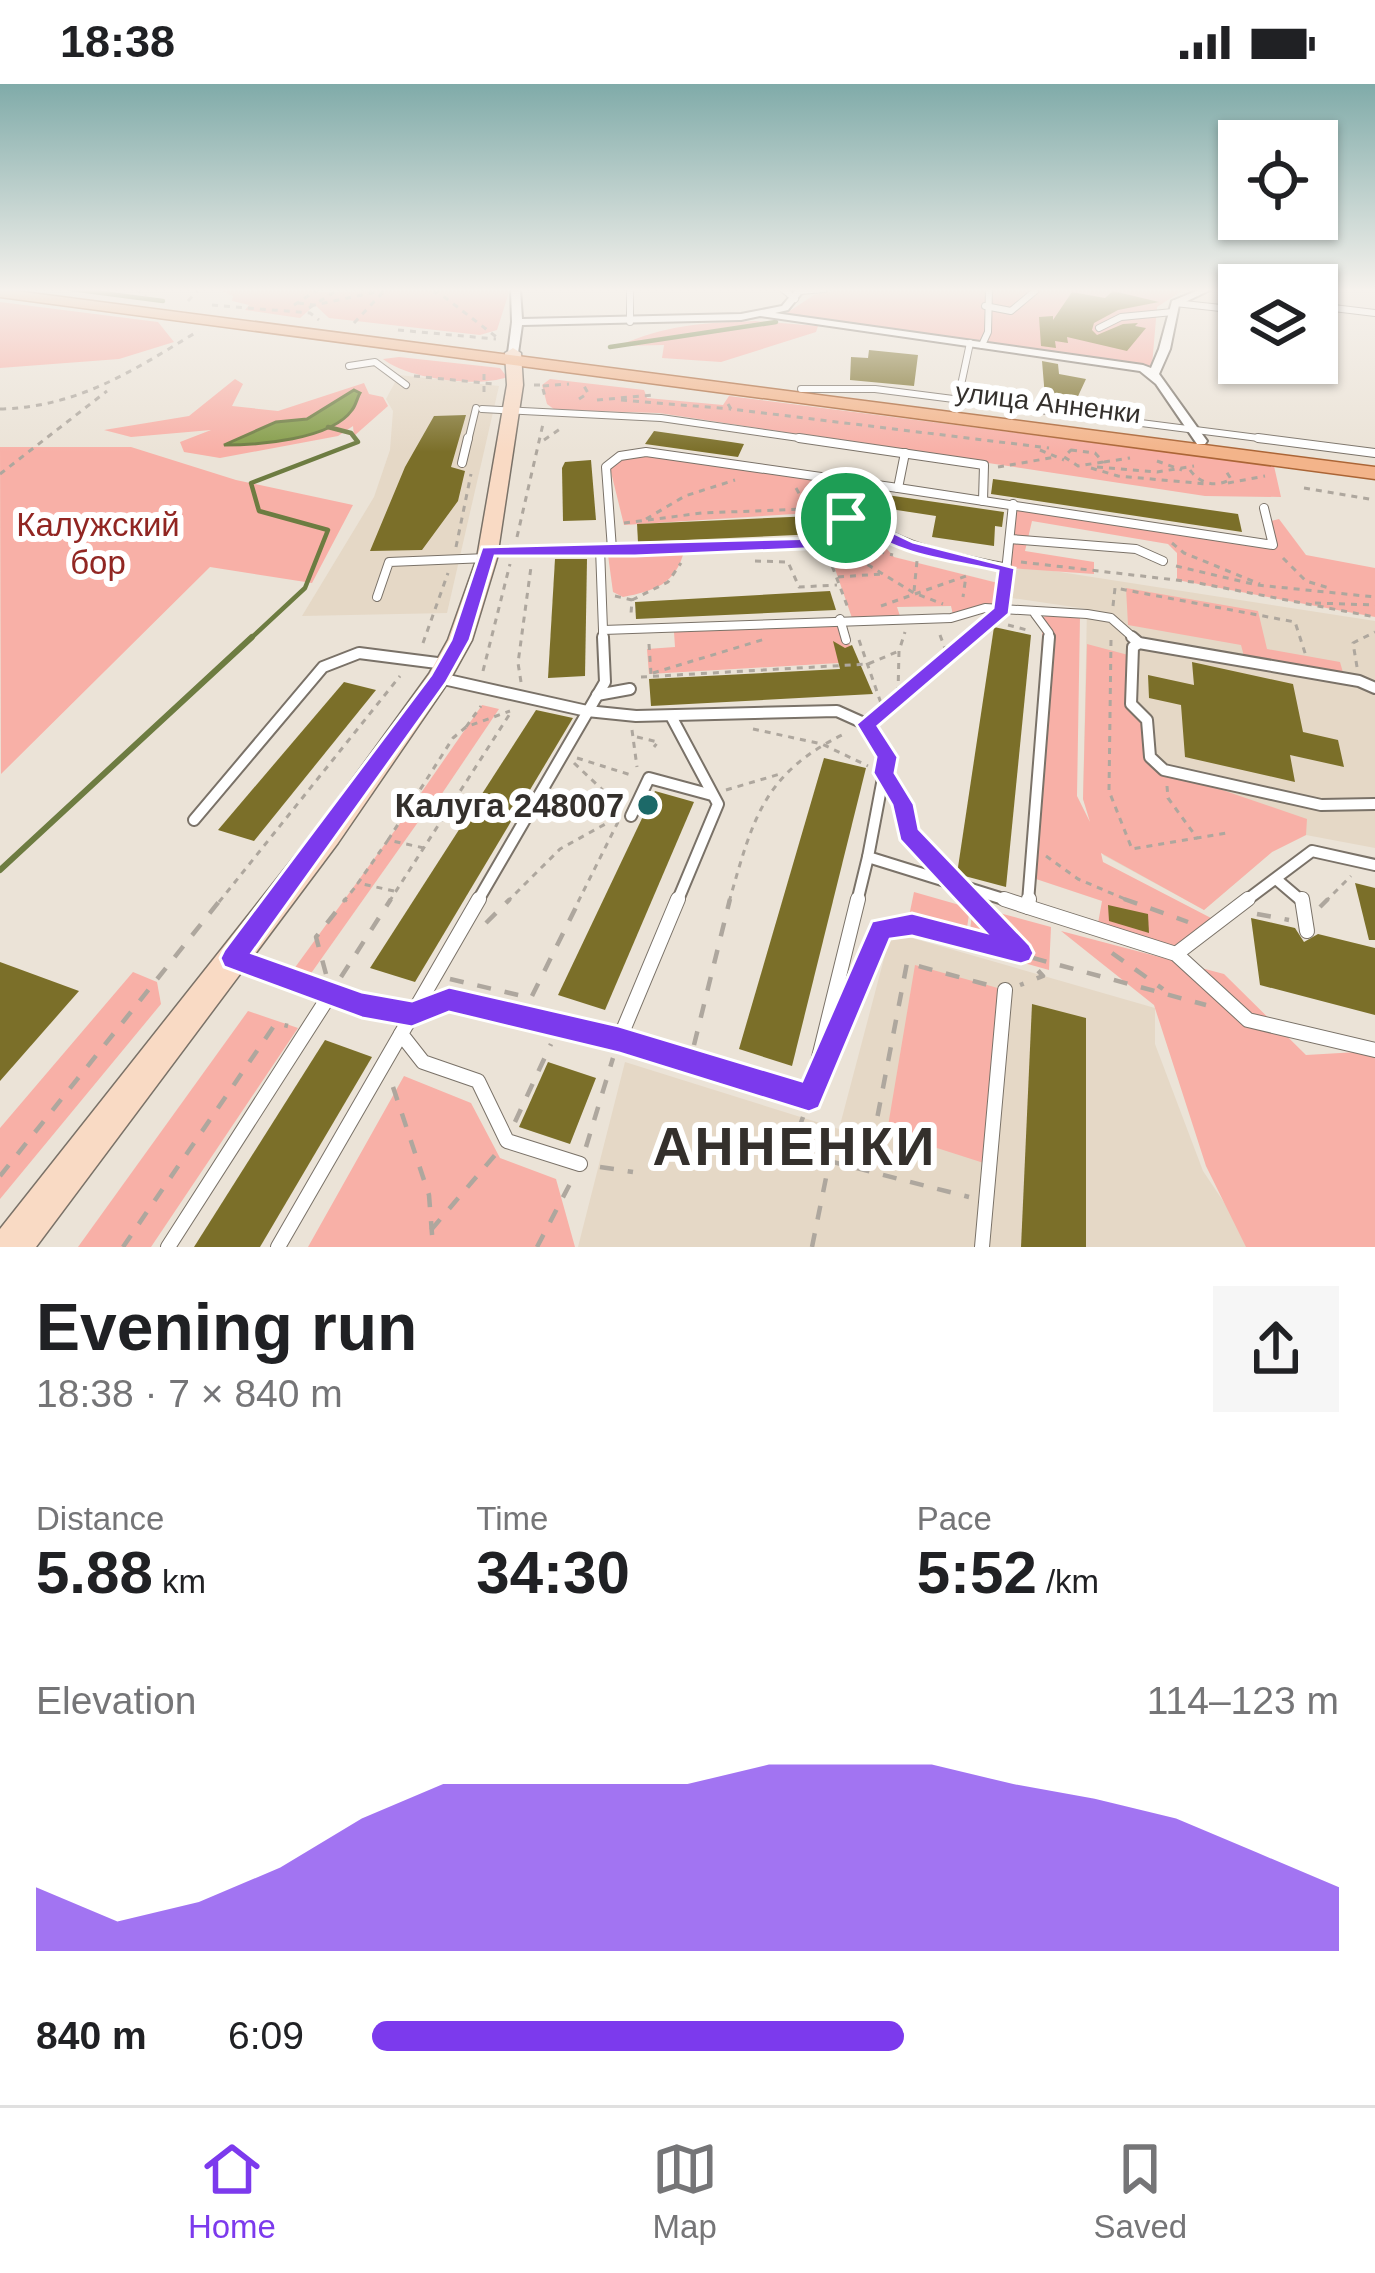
<!DOCTYPE html>
<html lang="en">
<head>
<meta charset="utf-8">
<style>
  :root { --surface:#fff; --page:#f6f6f6; --text:#202124; --muted:#757577; --line:#e0e0e0; --accent:#7c3aed }
  body { margin:0; font-family:Arial,sans-serif; background:var(--page); color:var(--text); height:100vh; display:flex; flex-direction:column; font-size:45px; white-space:nowrap }
  * { box-sizing:border-box; margin:0 }
  p { font-size:39px; color:var(--muted) }
  .icon { flex:none; width:66px; height:66px; fill:none; stroke:currentColor; stroke-width:2; stroke-linecap:round; stroke-linejoin:round }
  .map { position:relative; height:1163px; overflow:hidden }
  .drawer { display:flex; flex-direction:column; background:var(--surface); flex:1 }
  .drawer>* { flex:none }
  .tools { position:absolute; left:1218px; top:36px; display:grid; gap:24px }
  .tools a { display:grid; place-items:center; width:120px; height:120px; border-radius:0px; background:var(--surface); box-shadow:0 3px 9px #0004; font-size:60px }
  .pin { position:absolute; display:grid; place-items:center; width:102px; height:102px; color:#fff; margin:-51px; border:6px solid #fff; border-radius:50%; box-shadow:0 3px 12px #0007 }
  .round { display:grid; place-items:center; flex:none; width:126px; height:126px; border-radius:0px; background:var(--page) }
  .summary { display:flex; align-items:center; justify-content:space-between; height:204px; padding:0 36px }
  h1 { font-size:66px; font-weight:800; line-height:90px }
  .metrics { display:grid; grid-template-columns:repeat(3,1fr); gap:18px; height:204px; padding:12px 36px }
  .metrics div { display:grid; align-content:center }
  .metrics b { font-size:60px; font-weight:800 }
  .metrics small { font-size:33px; font-weight:400 }
  .metrics p { font-size:33px }
  .chart { height:336px; padding:24px 36px }
  .chart p { display:flex; justify-content:space-between }
  .chart svg { width:100%; height:216px; margin-top:12px; fill:var(--accent); opacity:.7 }
  ul { padding:0 36px; list-style:none; font-size:39px }
  li { display:grid; grid-template-columns:192px 144px 1fr; align-items:center; height:90px }
  li i { height:30px; border-radius:15px; background:var(--accent) }
  .status { display:flex; justify-content:space-between; align-items:center; height:84px; padding:0 60px; background:var(--surface); direction:ltr }
  .status svg { height:33px; fill:currentColor }
  .tab-bar { display:flex; justify-content:space-around; align-items:center; height:168px; border-top:3px solid var(--line); background:var(--surface); font-size:33px; color:var(--muted) }
  .tab-bar a { display:grid; justify-items:center; gap:6px }
  .tab-bar .current { color:var(--accent) }
  .map>svg:first-child { display:block }
  .built { fill:#e5d8c6 }
  .green { fill:#f8b0a7 }
  .water { fill:#859d4a; stroke:#6d7c41; stroke-width:3 }
  .lines { fill:none; stroke-linecap:round; stroke-linejoin:round }
  .stream-far1 { stroke:#6d7c41; stroke-width:4.5 }
  .stream { stroke:#6d7c41; stroke-width:6 }
  .building { fill:#7b6f29 }
  .lane-far3-casing { stroke:#7a7268; stroke-width:8 }
  .lane-far2-casing { stroke:#7a7268; stroke-width:10 }
  .lane-far1-casing { stroke:#7a7268; stroke-width:14 }
  .lane-casing { stroke:#7a7268; stroke-width:16 }
  .street-casing { stroke:#7a7268; stroke-width:4 }
  .secondary-casing { stroke:#7a7268; stroke-width:3 }
  .primary-casing { stroke:#ab6536; stroke-width:3 }
  .path-far1 { stroke:#aea79e; stroke-width:3; stroke-dasharray:6 6; stroke-linecap:butt }
  .path { stroke:#aea79e; stroke-width:4.5; stroke-dasharray:14 14; stroke-linecap:butt }
  .lane-far3 { stroke:#fff; stroke-width:6 }
  .lane-far2 { stroke:#fff; stroke-width:8 }
  .lane-far1 { stroke:#fff; stroke-width:10 }
  .lane { stroke:#fff; stroke-width:14 }
  .street { fill:#fff; fill-rule:evenodd }
  .secondary { fill:#f9dac4; fill-rule:evenodd }
  .primary { fill:#f3b48a; fill-rule:evenodd }
  .route { fill:#7c3aed; stroke:#fff; stroke-width:3; fill-rule:evenodd }
  .poi-dot { fill:#1c6968; stroke:#fff; stroke-width:4.5 }
  .labels { text-anchor:middle; stroke-width:12; stroke-linejoin:round; paint-order:stroke }
  .far-street-label { font-size:27px; fill:#34302c; stroke:#fff }
  .park-label { font-size:33px; fill:#912622; stroke:#fff }
  .poi-label { font-size:33px; font-weight:bold; fill:#34302c; stroke:#fff; text-anchor:end }
  .near-district-label { font-size:54px; font-weight:bold; letter-spacing:3px; fill:#34302c; stroke:#fff }
</style>
</head>
<body>
<div class="status"><b>18:38</b><svg viewBox="0 0 49 12"><path d="M0 12V9h3v3zM5 12V6h3v6zM10 12V3h3v9zM15 12V0h3v12zM26 1h20v11H26zM47 4h2v5h-2z"/></svg></div>
<div class="map">
<svg width="1375" height="1163" viewBox="0 0 1375 1163">
  <rect width="100%" height="100%" fill="#ebe3d7"/>
  <!-- built -->
  <g class="built">
    <path d="M399,291L499,302L447,529L302,532L374,413L390,366L393,327L386,315Z"/>
    <path d="M1028,483L1375,537V764L1306,751L1272,768L1204,826L1103,771L1083,715L1087,525L1012,514L1015,486Z"/>
    <path d="M891,848L1155,924V960L1203,1087L1254,1163H578L625,978L839,1045Z"/>
  </g>
  <!-- green -->
  <g class="green">
    <path d="M217,205H315L314,208L510,205L497,246L480,251L329,234L315,221L300,234L245,226L249,221L232,217L233,212Z"/>
    <path d="M841,205H1185L1157,223L1152,282L785,230L814,211Z"/>
    <path d="M0,218L158,238L174,258L119,275L0,284Z"/>
    <path d="M755,237L818,242L816,248L721,278L662,274L664,261L618,262C667,241 698,239 755,237Z"/>
    <path d="M399,273L500,284L507,293C479,304 407,295 383,275Z"/>
    <path d="M235,295L243,300L232,322L278,327L364,299L369,310L383,313L388,322L354,352L353,342L338,352L220,374L184,368L180,358L211,346L131,353L104,346L189,332Z"/>
    <path d="M550,295L644,306L647,314L723,321L729,312L1274,382L1281,413L1205,412L659,329L555,326L547,320L542,301Z"/>
    <path d="M0,363H131L236,396L353,421L312,499L210,483L1,690Z"/>
    <path d="M645,372L858,401L851,426L831,440L810,429L624,441L610,384L622,374Z"/>
    <path d="M1013,420L1272,460L1267,438L1279,435L1306,471L1375,484V533L1177,496V469L1168,460L1032,437L1025,467L1094,478V490L1007,484Z"/>
    <path d="M878,455L894,473L1002,500L1000,524L953,531L951,522L897,523L901,535L852,534L833,479L864,475L853,458Z"/>
    <path d="M684,467C676,500 654,507 623,513L613,508L608,471Z"/>
    <path d="M1126,504L1258,527L1267,565L1340,578L1346,599L1246,580L1241,561L1128,541Z"/>
    <path d="M1060,528L1080,532L1077,712L1090,738L1083,715L1087,560L1132,572L1131,619L1147,636L1150,673L1164,686L1307,735L1306,751L1272,768L1204,826L1101,769L1103,778L1211,834L1178,868L1097,845L1102,817L1030,793L1043,533Z"/>
    <path d="M842,540L856,578L649,590L647,565L675,563L674,548Z"/>
    <path d="M482,621L499,625L439,714L421,709Z"/>
    <path d="M414,720L428,724L307,895L291,889Z"/>
    <path d="M914,808L970,824L964,863L906,847Z"/>
    <path d="M973,822L1051,843L1049,886L968,863Z"/>
    <path d="M1061,847L1224,890L1306,971L1375,967V1163H1246L1206,1082L1154,921Z"/>
    <path d="M915,881L1005,906L990,1081L887,1048Z"/>
    <path d="M133,888L157,898L161,920L0,1115V1044Z"/>
    <path d="M248,927L298,944L151,1163H78Z"/>
    <path d="M404,992L471,1019L500,1074L556,1095L575,1163H308Z"/>
  </g>
  <!-- water -->
  <path class="water" d="M354,306L360,309C357,314 356,321 352,326C331,356 257,361 224,361L276,338L307,335Z"/>
  <g class="lines">
    <!-- stream-far1 -->
    <g class="stream-far1">
      <path d="M71,205L163,217"/>
      <path d="M610,263L776,238"/>
      <path d="M249,556L305,504L328,446L259,427L251,399L358,358L351,349L328,343"/>
    </g>
    <!-- stream -->
    <path class="stream" d="M0,786L252,553"/>
  </g>
  <!-- building -->
  <g class="building">
    <path d="M1113,207L1159,218L1118,226L1094,239L1092,246L1097,251L1123,240L1138,239L1135,242L1146,244L1127,267L1067,253L1068,259L1055,257L1056,264L1041,262L1039,233L1053,232V236L1072,208L1105,214Z"/>
    <path d="M869,266L918,271L914,302L850,296L851,273L868,274Z"/>
    <path d="M1042,277L1058,280L1059,290L1086,295L1073,323L1045,313Z"/>
    <path d="M466,331L451,383L465,387L458,417L422,466L370,467L405,383L434,332Z"/>
    <path d="M654,347L731,358L744,360L738,373L645,360Z"/>
    <path d="M591,376L596,436L563,437L562,384L565,378Z"/>
    <path d="M993,395L1238,430L1242,448L991,410Z"/>
    <path d="M880,410L1004,428L1002,443L995,442L994,462L932,453L936,432L877,423Z"/>
    <path d="M813,432L819,450L638,458L637,440Z"/>
    <path d="M555,475H587L585,592L548,594Z"/>
    <path d="M830,507L836,526L636,535L635,518Z"/>
    <path d="M994,543L1031,551L1006,803L957,790Z"/>
    <path d="M833,557L845,564L852,561L873,610L651,622L649,595L840,585Z"/>
    <path d="M1192,578L1293,600L1303,648L1338,656L1344,683L1290,671L1295,698L1185,673L1181,621L1149,614L1148,591L1194,601Z"/>
    <path d="M344,598L376,606L254,757L218,746Z"/>
    <path d="M536,626L573,634L415,898L370,884Z"/>
    <path d="M824,674L866,684L792,982L739,965Z"/>
    <path d="M655,707L694,718L605,926L558,911Z"/>
    <path d="M1355,799L1375,804V856H1369Z"/>
    <path d="M1108,821L1148,830L1149,849L1109,837Z"/>
    <path d="M1251,834L1295,844L1304,858L1318,850L1375,864V931L1260,901Z"/>
    <path d="M0,878L79,907L0,997Z"/>
    <path d="M1032,920L1086,934V1163H1021Z"/>
    <path d="M325,956L372,973L260,1163H194Z"/>
    <path d="M548,978L596,994L570,1060L519,1043Z"/>
  </g>
  <g class="lines">
    <!-- lane-far3 casing -->
    <g class="lane-far3-casing">
      <g id="lane-far3">
        <path d="M630,205V238"/>
        <path d="M783,205L795,215"/>
        <path d="M800,207L824,205"/>
        <path d="M1175,219L1239,226"/>
        <path d="M985,222L1011,227L1035,207"/>
        <path d="M1317,222L1375,229"/>
        <path d="M1099,244L1121,233L1173,228"/>
        <path d="M982,261L988,248L989,205"/>
        <path d="M349,282L375,278L406,301"/>
        <path d="M801,305H875L1282,357"/>
        <path d="M958,315L970,259"/>
        <path d="M482,325L661,334L820,357"/>
        <path d="M468,357L476,324"/>
      </g>
    </g>
    <!-- lane-far2 casing -->
    <g class="lane-far2-casing">
      <g id="lane-far2">
        <path d="M799,354L984,381L983,417"/>
        <path d="M1258,354L1375,369"/>
        <path d="M462,379L468,354"/>
        <path d="M863,400L856,429C900,465 953,473 1007,484"/>
        <path d="M898,404L1273,461L1264,424"/>
        <path d="M1010,455L1136,465L1163,477"/>
        <path d="M600,464L603,546"/>
        <path d="M612,465L606,383L620,372L646,368L898,404L905,369"/>
        <path d="M488,466L635,467L826,459"/>
        <path d="M377,513L389,478L487,474"/>
        <path d="M1002,526L1013,420"/>
        <path d="M1035,530L1049,549L1048,556"/>
        <path d="M840,535L846,556"/>
        <path d="M603,556V546L951,534L985,524L1087,530L1111,534L1136,556"/>
      </g>
    </g>
    <!-- lane-far1 casing -->
    <g class="lane-far1-casing">
      <g id="lane-far1">
        <path d="M1132,553L1139,559L1359,597L1375,604"/>
        <path d="M1139,559L1133,563L1131,620L1147,636L1150,673L1164,686L1321,721L1375,720"/>
        <path d="M439,594L587,627L636,632L837,627L866,640L887,673L868,773L1013,818"/>
        <path d="M597,611L630,605"/>
        <path d="M671,632L718,720L677,818"/>
        <path d="M631,732L649,694L712,711"/>
        <path d="M194,736L323,583L359,569L445,580"/>
        <path d="M1276,795L1303,818"/>
        <path d="M477,818L605,598L603,553"/>
        <path d="M857,818L868,773"/>
        <path d="M1028,818L1049,553"/>
        <path d="M1244,818L1312,767L1375,781"/>
      </g>
    </g>
    <!-- lane casing -->
    <g class="lane-casing">
      <g id="lane">
        <path d="M479,815L401,950L423,978L478,997L507,1057L580,1080"/>
        <path d="M1004,815L1028,823L1029,815"/>
        <path d="M1302,815L1307,847"/>
        <path d="M1028,823L1176,870L1248,936L1375,966"/>
        <path d="M1176,870L1248,815"/>
        <path d="M241,877L362,921L412,930L449,915L619,956L809,1014L858,815"/>
        <path d="M619,956L678,815"/>
        <path d="M168,1163L331,909"/>
        <path d="M278,1163L401,950"/>
        <path d="M982,1163L1005,906"/>
      </g>
    </g>
    <!-- street casing -->
    <g class="street-casing">
      <path id="street" d="M511,205H520L522,235L741,230L782,222L796,205H805L788,226L775,229L1143,281L1151,284L1159,265L1172,217L1201,205H1212L1179,221L1170,265L1159,290L1207,357L1205,360H1197L1156,300L1140,287L760,232L741,236L522,241L518,269L513,272L508,269L512,238Z"/>
    </g>
    <!-- secondary casing -->
    <g class="secondary-casing">
      <path id="secondary" d="M513,264L521,269L523,301L497,474L472,556L451,594L338,759L36,1163H0V1145L318,743L429,590L448,556L477,474L507,301L505,269Z"/>
    </g>
    <!-- primary casing -->
    <g class="primary-casing">
      <path id="primary" d="M0,205L1375,383V395L0,213Z"/>
    </g>
    <!-- path-far1 -->
    <g class="path-far1">
      <path d="M135,205L146,212"/>
      <path d="M422,205L437,209"/>
      <path d="M434,205L499,255"/>
      <path d="M188,217L199,205"/>
      <path d="M298,219L315,221L385,206"/>
      <path d="M212,221L310,229L319,236"/>
      <path d="M294,221L319,205"/>
      <path d="M309,224L339,205"/>
      <path d="M354,239L385,206L394,205"/>
      <path d="M398,246L496,255"/>
      <path d="M484,290V311"/>
      <path d="M414,292L494,300"/>
      <path d="M534,301H542L545,313"/>
      <path d="M543,302L569,300"/>
      <path d="M579,315L588,309L584,302"/>
      <path d="M597,316L653,311"/>
      <path d="M621,316L731,325"/>
      <path d="M728,320L731,325L1049,364"/>
      <path d="M0,325C77,323 131,288 195,249"/>
      <path d="M544,356L560,345"/>
      <path d="M1040,366L1064,376"/>
      <path d="M1071,366L1095,369L1103,378L1078,382L1064,373Z"/>
      <path d="M1157,377L1182,386"/>
      <path d="M1104,378L1130,374"/>
      <path d="M998,383L1056,373"/>
      <path d="M1097,383L1157,388L1194,382"/>
      <path d="M1091,384L1118,392L1207,400"/>
      <path d="M1190,386C1200,400 1216,404 1231,395L1226,387"/>
      <path d="M0,390L107,307"/>
      <path d="M1228,399L1265,392"/>
      <path d="M796,404L808,425L839,441L865,479L914,509L943,520"/>
      <path d="M1304,404L1375,416"/>
      <path d="M646,435L685,412L735,396"/>
      <path d="M624,439L702,429L806,425"/>
      <path d="M517,453L543,340"/>
      <path d="M1172,459L1184,469L1260,500"/>
      <path d="M855,462L893,471"/>
      <path d="M456,463L471,390"/>
      <path d="M828,471L848,524"/>
      <path d="M1283,474L1306,497L1329,504"/>
      <path d="M755,477L788,478L799,503L837,501"/>
      <path d="M1021,478L1193,498L1375,533"/>
      <path d="M1176,482L1257,501L1375,513"/>
      <path d="M838,493L882,490"/>
      <path d="M914,507L917,477"/>
      <path d="M615,512L632,516L631,530"/>
      <path d="M632,516L668,498L681,479"/>
      <path d="M1315,519L1375,521"/>
      <path d="M881,522L966,492L963,513"/>
      <path d="M1113,522L1115,504L1295,538L1306,572"/>
      <path d="M1008,541L1027,546"/>
      <path d="M940,551L947,570"/>
      <path d="M859,556L883,625"/>
      <path d="M1111,556L1109,707L1132,765L1197,754"/>
      <path d="M423,559L448,489"/>
      <path d="M649,560L651,590"/>
      <path d="M1357,583L1353,559L1375,548"/>
      <path d="M483,587L510,480"/>
      <path d="M653,589L765,555"/>
      <path d="M641,593L868,580L899,567"/>
      <path d="M521,598L518,579L531,483"/>
      <path d="M898,609L899,567L905,548"/>
      <path d="M879,629L987,539"/>
      <path d="M466,643L481,622"/>
      <path d="M753,645L822,660L868,682"/>
      <path d="M632,646L637,683"/>
      <path d="M637,653L658,658L654,663"/>
      <path d="M577,674L631,691"/>
      <path d="M574,679L608,711L622,717"/>
      <path d="M1167,702L1168,714L1197,754L1227,749"/>
      <path d="M726,706L780,690"/>
      <path d="M896,709L908,749L928,773"/>
      <path d="M417,714L448,722"/>
      <path d="M388,756L453,654L466,643L510,627"/>
      <path d="M1046,772L1078,795L1132,818"/>
      <path d="M394,807L358,799L388,756L424,764"/>
      <path d="M219,818L400,592"/>
      <path d="M343,818L357,801"/>
      <path d="M389,818L511,628"/>
      <path d="M507,818L560,765L618,733"/>
      <path d="M578,818L618,738"/>
      <path d="M729,818C753,735 763,689 846,649"/>
      <path d="M1325,818L1351,792"/>
    </g>
    <!-- path -->
    <g class="path">
      <path d="M1124,815L1188,838"/>
      <path d="M1320,823L1328,815"/>
      <path d="M981,825L1043,892L1020,901"/>
      <path d="M1257,830L1289,836"/>
      <path d="M486,839L510,815"/>
      <path d="M1112,869L1163,905"/>
      <path d="M326,890L316,853L346,815"/>
      <path d="M341,893L391,815"/>
      <path d="M450,895L531,914"/>
      <path d="M855,908L882,845L912,841L1206,921"/>
      <path d="M532,912L580,815"/>
      <path d="M694,961L730,815"/>
      <path d="M393,1003L429,1111L433,1163"/>
      <path d="M803,1033L799,1044L829,1077L969,1113"/>
      <path d="M515,1038L551,960"/>
      <path d="M586,1063L613,974"/>
      <path d="M600,1083L633,1088"/>
      <path d="M867,1087L907,879L988,901"/>
      <path d="M0,1092L221,815"/>
      <path d="M431,1146L495,1071"/>
      <path d="M123,1163L276,939L288,942"/>
      <path d="M537,1163L573,1094"/>
      <path d="M812,1163L829,1079"/>
    </g>
    <!-- lane-far3 -->
    <use href="#lane-far3" class="lane-far3"/>
    <!-- lane-far2 -->
    <use href="#lane-far2" class="lane-far2"/>
    <!-- lane-far1 -->
    <use href="#lane-far1" class="lane-far1"/>
    <!-- lane -->
    <use href="#lane" class="lane"/>
    <!-- street -->
    <use href="#street" class="street"/>
    <!-- secondary -->
    <use href="#secondary" class="secondary"/>
    <!-- primary -->
    <use href="#primary" class="primary"/>
  </g>
  <!-- sky -->
  <linearGradient id="sky" x2="0" y2="1"><stop stop-color="#80aba9"/><stop offset="0.56" stop-color="#f6f2ed"/><stop offset="1" stop-color="#f6f2ed" stop-opacity="0"/></linearGradient>
  <rect width="1375" height="368" fill="url(#sky)"/>
  <!-- route -->
  <path class="route" d="M856,424L879,442L913,458L1015,484L1009,530L878,642L898,673L895,689L914,720L919,745L1030,861L1034,869L1030,877L1021,880L912,852L890,855L819,1024L809,1028L619,969L449,928L412,943L362,934L224,883L220,874L224,866L431,591L451,556L482,463L821,454L840,431ZM854,436C891,472 949,476 998,487L993,524L856,640L876,673L873,689L892,721L900,756L985,848L912,829L872,837L802,997L619,942L449,903L412,917L362,908L252,869L446,599L470,556L495,472H635L826,464Z"/>
  <!-- markers -->
  <circle class="poi-dot" cx="648" cy="721" r="12"/>
  <g class="labels">
    <!-- far-street labels -->
    <g class="far-street-label">
      <text transform="translate(1048 319) rotate(7)" y="9">улица Анненки</text>
    </g>
    <!-- park labels -->
    <g class="park-label">
      <text x="98" y="452">Калужский<tspan x="98" dy="38">бор</tspan></text>
    </g>
    <!-- poi labels -->
    <g class="poi-label">
      <text x="624" y="733">Калуга 248007</text>
    </g>
    <!-- near-district labels -->
    <g class="near-district-label">
      <text x="795" y="1081">АННЕНКИ</text>
    </g>
  </g>
</svg>
<div class="tools">
<a><svg class="icon" aria-label="locate" viewBox="0 0 24 24"><circle cx="12" cy="12" r="6"/><path d="M12 2v4M12 18v4M2 12h4M18 12h4"/></svg></a>
<a><svg class="icon" aria-label="layers" viewBox="0 0 24 24"><path d="M12 4l9 5-9 5-9-5zM3 14l9 5 9-5"/></svg></a>
</div>
<div class="pin" style="left:846px;top:434px;background:#1e9e55"><svg class="icon" aria-label="arrive" viewBox="0 0 24 24"><path d="M6 21V4h12l-3 4 3 4H6"/></svg></div>
</div>
<section class="drawer">
<div class="summary"><div><h1>Evening run</h1><p>18:38 · 7 × 840 m</p></div><a class="round"><svg class="icon" aria-label="share" viewBox="0 0 24 24"><path d="M12 15V3M7 8l5-5 5 5M5 13v7h14v-7"/></svg></a></div>
<div class="metrics">
<div><p>Distance</p><b>5.88<small> km</small></b></div>
<div><p>Time</p><b>34:30</b></div>
<div><p>Pace</p><b>5:52<small> /km</small></b></div>
</div>
<div class="chart"><p><span>Elevation</span>114–123 m</p>
<svg viewBox="0 0 160 44" preserveAspectRatio="none"><path d="M0 44V31L10 38L20 34L30 27L40 17L50 10L60 10L70 10L80 10L90 6L100 6L110 6L120 10L130 13L140 17L150 24L160 31V44z"/></svg>
</div>
<ul>
<li><b>840 m</b>6:09<i style="width:55%"></i></li>
</ul>
</section>
<nav class="tab-bar">
<a class="current"><svg class="icon" aria-label="home" viewBox="0 0 24 24"><path d="M3 11l9-7 9 7M6 9v11h12V9"/></svg>Home</a>
<a><svg class="icon" aria-label="map" viewBox="0 0 24 24"><path d="M3 6l6-2 6 2 6-2v14l-6 2-6-2-6 2zM9 4v14M15 6v14"/></svg>Map</a>
<a><svg class="icon" aria-label="saved" viewBox="0 0 24 24"><path d="M7 4h10v16l-5-4-5 4z"/></svg>Saved</a>
</nav>
</body>
</html>
